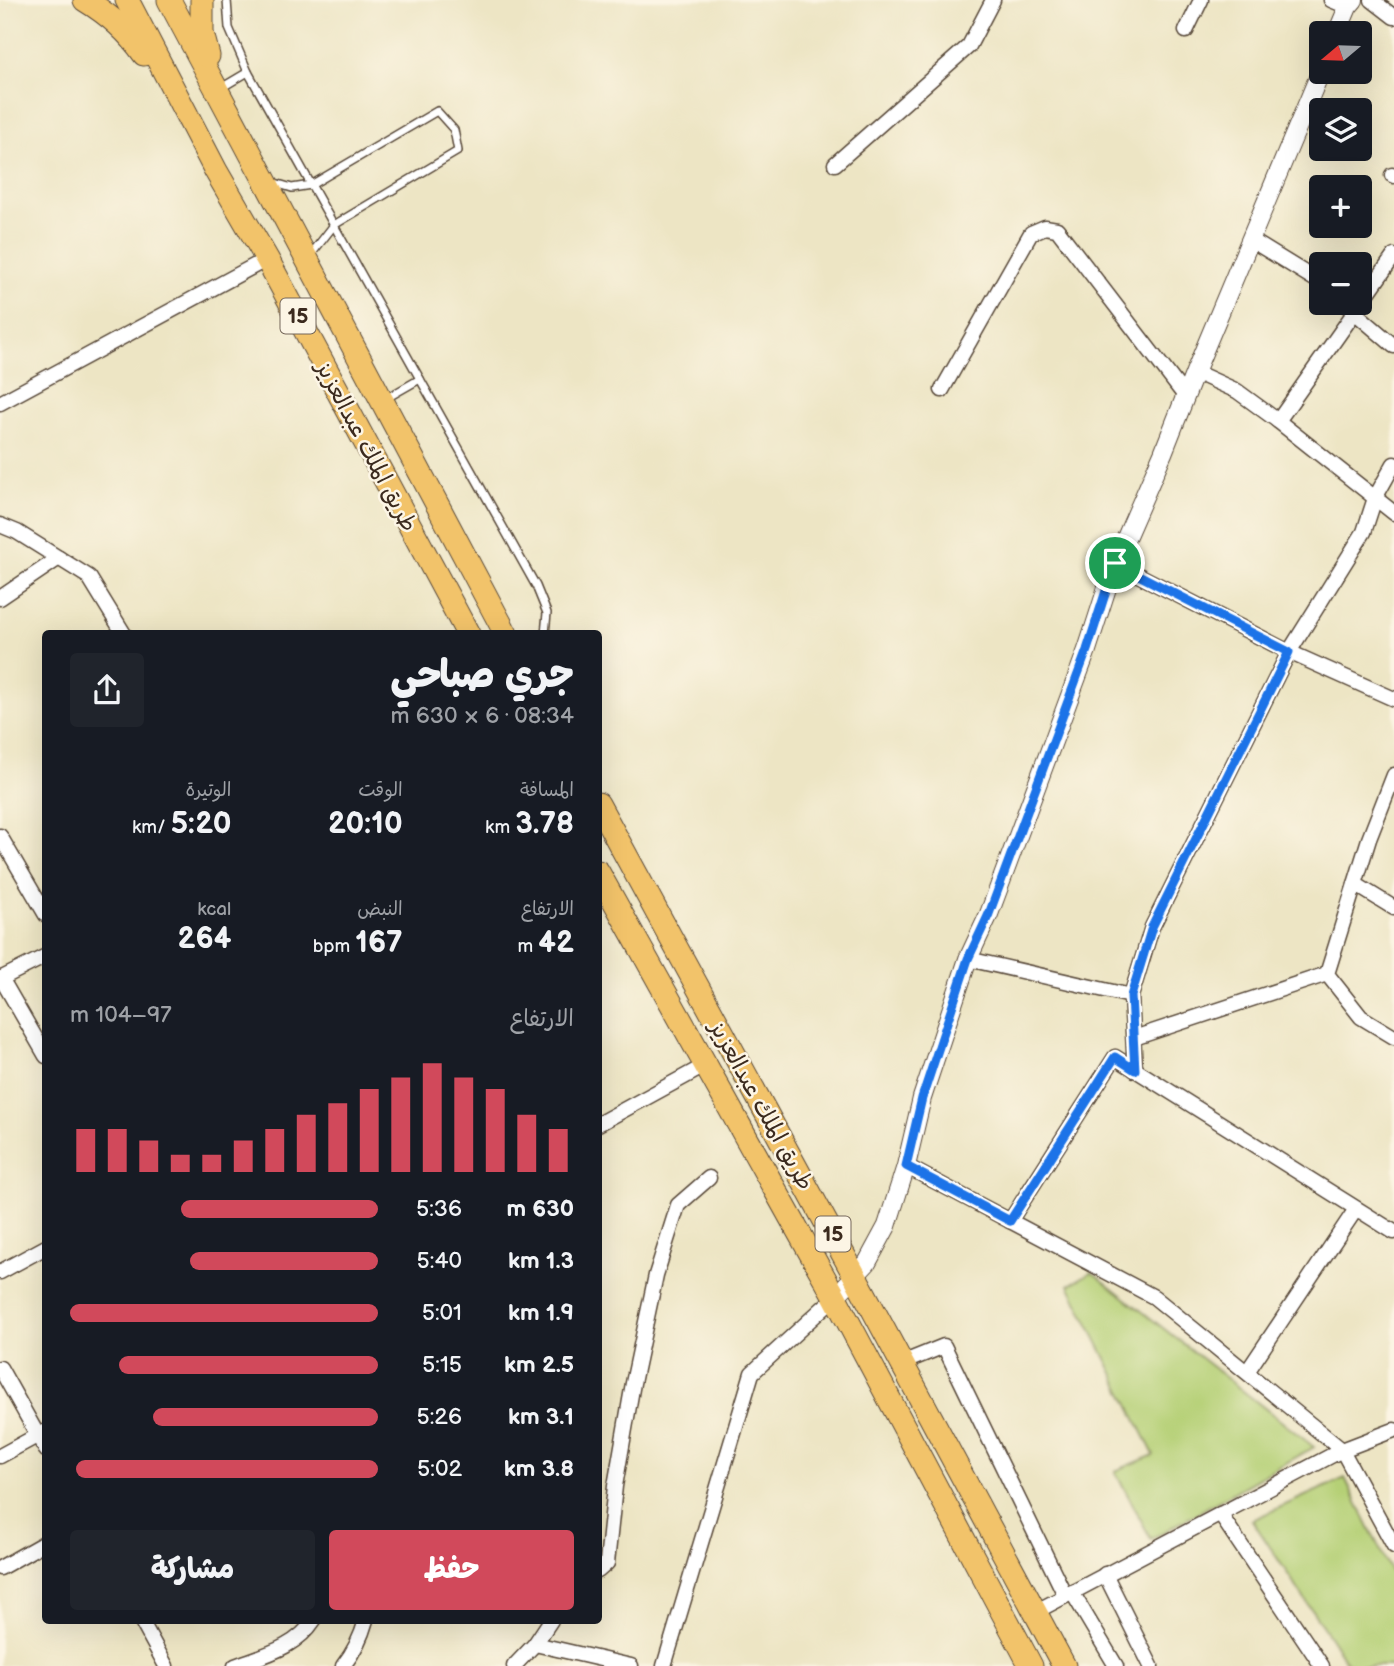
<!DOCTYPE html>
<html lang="ar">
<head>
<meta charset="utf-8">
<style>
  :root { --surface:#171b24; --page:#20242c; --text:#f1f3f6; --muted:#9ea1a6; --accent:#d1495b }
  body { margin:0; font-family:"Balsamiq Sans","Playpen Sans Arabic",sans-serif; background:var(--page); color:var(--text); direction:rtl; height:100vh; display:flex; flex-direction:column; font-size:26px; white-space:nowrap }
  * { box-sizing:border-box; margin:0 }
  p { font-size:23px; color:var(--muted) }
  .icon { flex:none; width:38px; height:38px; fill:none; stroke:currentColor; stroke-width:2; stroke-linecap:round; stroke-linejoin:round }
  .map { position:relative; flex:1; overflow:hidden; direction:ltr }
  .sheet { position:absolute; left:42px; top:630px; width:560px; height:994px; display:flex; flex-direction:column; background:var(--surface); border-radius:7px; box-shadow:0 7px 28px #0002; direction:rtl }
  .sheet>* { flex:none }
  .needle { width:46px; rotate:251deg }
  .controls { position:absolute; left:1309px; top:21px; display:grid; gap:14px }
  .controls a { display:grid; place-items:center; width:63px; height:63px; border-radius:7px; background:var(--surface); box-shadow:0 7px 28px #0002; font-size:35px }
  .pin { position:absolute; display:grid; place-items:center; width:60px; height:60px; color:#fff; margin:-30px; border:4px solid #fff; border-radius:50%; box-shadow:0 2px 7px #0007 }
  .round { display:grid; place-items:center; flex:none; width:74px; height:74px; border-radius:7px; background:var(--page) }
  .headline { display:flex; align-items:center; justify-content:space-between; height:119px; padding:0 28px }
  h1 { font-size:38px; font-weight:800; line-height:52px }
  .figures { display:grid; grid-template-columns:repeat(3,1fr); gap:10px; height:119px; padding:7px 28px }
  .figures div { display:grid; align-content:center }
  .figures b { font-size:30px; font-weight:800 }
  .figures small { font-size:19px; font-weight:400 }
  .figures p { font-size:19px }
  .chart { height:196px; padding:14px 28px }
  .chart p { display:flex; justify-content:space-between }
  .chart svg { width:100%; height:126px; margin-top:7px; stroke:var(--accent); stroke-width:6 }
  .action { display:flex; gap:14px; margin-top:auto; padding:14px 28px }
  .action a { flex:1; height:80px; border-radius:7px; background:var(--accent); color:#fff; font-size:28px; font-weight:800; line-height:80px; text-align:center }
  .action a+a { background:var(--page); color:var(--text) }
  ul { padding:0 28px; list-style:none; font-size:23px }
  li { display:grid; grid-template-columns:112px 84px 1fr; align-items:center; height:52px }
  li i { height:18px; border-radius:9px; background:var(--accent) }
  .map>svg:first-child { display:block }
  .green { fill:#b5d076; stroke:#787d4a; stroke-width:2 }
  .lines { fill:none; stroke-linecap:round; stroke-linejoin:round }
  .service-casing { stroke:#564637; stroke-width:10 }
  .minor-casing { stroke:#564637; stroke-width:17 }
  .tertiary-casing { stroke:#564637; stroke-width:20 }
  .trunk-casing { stroke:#564637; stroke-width:25 }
  .service { stroke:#fff; stroke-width:7 }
  .minor { stroke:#fff; stroke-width:14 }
  .tertiary { stroke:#fff; stroke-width:18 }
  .trunk { stroke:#f2c36a; stroke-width:23 }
  .route-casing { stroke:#fff; stroke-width:14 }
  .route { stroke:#1a73e8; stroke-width:9 }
  .labels { text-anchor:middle; stroke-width:5; stroke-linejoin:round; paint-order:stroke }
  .shield { fill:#fcf5e5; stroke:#75675a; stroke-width:2 }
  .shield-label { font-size:21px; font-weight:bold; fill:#3b2a1e }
  .street-label { font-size:23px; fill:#3b2a1e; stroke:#fcf5e5 }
</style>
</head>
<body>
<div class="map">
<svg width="1394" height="1666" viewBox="0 0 1394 1666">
  <rect width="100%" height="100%" fill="#fcf5e5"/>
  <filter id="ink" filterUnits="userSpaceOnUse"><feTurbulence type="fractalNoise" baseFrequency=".0143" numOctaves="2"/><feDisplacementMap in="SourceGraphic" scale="14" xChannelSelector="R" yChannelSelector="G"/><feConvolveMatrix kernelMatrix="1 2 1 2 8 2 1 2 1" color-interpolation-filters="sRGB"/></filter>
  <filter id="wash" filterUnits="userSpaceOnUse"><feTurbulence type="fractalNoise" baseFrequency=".00686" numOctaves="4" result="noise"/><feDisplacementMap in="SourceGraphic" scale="28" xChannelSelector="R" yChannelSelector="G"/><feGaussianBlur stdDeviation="1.57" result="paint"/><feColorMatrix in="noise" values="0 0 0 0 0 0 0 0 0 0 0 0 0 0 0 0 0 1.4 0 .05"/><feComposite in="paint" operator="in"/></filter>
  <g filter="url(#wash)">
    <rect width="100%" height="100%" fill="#ede5c4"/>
    <!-- green -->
    <g class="green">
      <path d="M1092,1272L1314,1447L1151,1539L1115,1471L1154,1455L1069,1285Z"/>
      <path d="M1345,1478L1394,1578V1666H1349L1252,1520Z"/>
    </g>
  </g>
  <g filter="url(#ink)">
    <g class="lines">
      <!-- service casing -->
      <g class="service-casing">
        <g id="service">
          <path d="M227,0L229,28L248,72L536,586L547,613L545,634"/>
          <path d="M221,88L248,72"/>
          <path d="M272,182L292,188L311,185L437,111L454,130L458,151L334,225L309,257"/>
          <path d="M385,399L420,379"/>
        </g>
      </g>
      <!-- minor casing -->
      <g class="minor-casing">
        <g id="minor">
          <path d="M1331,0L1348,7"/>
          <path d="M1372,0L1394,17"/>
          <path d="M1186,31L1201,0"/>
          <path d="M835,164L969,46L993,0"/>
          <path d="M1392,175L1394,176"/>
          <path d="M1251,240L1321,283"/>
          <path d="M1344,303L1394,346"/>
          <path d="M1195,372L1237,391L1278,421L1394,513"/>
          <path d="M942,390L1031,233L1045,227L1057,229L1185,396"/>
          <path d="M0,403L267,259"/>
          <path d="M1278,421L1394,256"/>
          <path d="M0,525L17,532L89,577L124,634"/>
          <path d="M1115,563L1289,652L1394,699"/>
          <path d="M0,598L59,558"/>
          <path d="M1394,775L1369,839L1327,974L1361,1017L1394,1037"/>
          <path d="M0,836L46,915"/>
          <path d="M1355,884L1394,908"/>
          <path d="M968,959L1131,996"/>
          <path d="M1,978L46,1056"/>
          <path d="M0,979L46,956"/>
          <path d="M1134,1038L1327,974"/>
          <path d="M1135,1070L1131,996L1152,927L1289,652L1364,532L1375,498L1394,464"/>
          <path d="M598,1124L706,1065"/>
          <path d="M906,1166L1154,1297L1342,1450L1394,1546"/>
          <path d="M1010,1221L1115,1057L1394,1232"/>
          <path d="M0,1272L46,1247"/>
          <path d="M902,1363L944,1346L1065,1595"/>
          <path d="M0,1368L46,1450"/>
          <path d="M1247,1372L1356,1209"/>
          <path d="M0,1456L44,1432"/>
          <path d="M1220,1514L1322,1666"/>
          <path d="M0,1568L46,1542"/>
          <path d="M598,1571L607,1563L615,1486L633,1383L656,1275L678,1205L709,1178"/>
          <path d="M1105,1574L1151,1666"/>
          <path d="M1072,1592L1116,1666"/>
          <path d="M1035,1612L1342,1450L1394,1430"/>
          <path d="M141,1620L166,1666"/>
          <path d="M535,1644L631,1666"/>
          <path d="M235,1666C264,1655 296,1648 314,1620"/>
          <path d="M343,1666C354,1652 361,1638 366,1620"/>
          <path d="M514,1666L535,1644L551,1620"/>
          <path d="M664,1666L752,1373L835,1297"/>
        </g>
      </g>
      <!-- tertiary casing -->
      <g class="tertiary-casing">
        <g id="tertiary">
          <path d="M1337,33L1348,7L1354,0"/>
          <path d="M835,1297L867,1263L887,1226L906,1166L922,1098L968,959L989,914L1087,650L1115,563L1163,453L1195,372L1321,71"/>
        </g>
      </g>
      <!-- trunk casing -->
      <g class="trunk-casing">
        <g id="trunk">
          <path d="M85,0C108,14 128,31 144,54"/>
          <path d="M127,0L216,171L267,259L468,634"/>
          <path d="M169,0L506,634"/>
          <path d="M202,0V33L208,56"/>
          <path d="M598,804L855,1276L1064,1666"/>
          <path d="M598,872L835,1297L1031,1666"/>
        </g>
      </g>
      <!-- service -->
      <use href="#service" class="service"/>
      <!-- minor -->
      <use href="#minor" class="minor"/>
      <!-- tertiary -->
      <use href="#tertiary" class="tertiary"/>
      <!-- trunk -->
      <use href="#trunk" class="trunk"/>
    </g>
  </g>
  <g class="lines" filter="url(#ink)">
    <!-- route casing -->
    <g class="route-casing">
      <path id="route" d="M1115,563L1289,652L1152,927L1131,996L1135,1070L1115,1057L1010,1221L906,1166L922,1098L968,959L989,914L1087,650Z"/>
    </g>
    <!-- route -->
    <use href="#route" class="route"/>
  </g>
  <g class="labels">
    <!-- shield labels -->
    <g class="shield">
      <rect x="280.5" y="298.5" width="35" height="35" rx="5"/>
      <rect x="815.5" y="1216.5" width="35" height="35" rx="5"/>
    </g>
    <g class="shield-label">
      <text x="298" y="323">15</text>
      <text x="833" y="1241">15</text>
    </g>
    <!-- street labels -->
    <g class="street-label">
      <text transform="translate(367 446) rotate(62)" y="8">طريق الملك عبدالعزيز</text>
      <text transform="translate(762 1105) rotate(61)" y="8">طريق الملك عبدالعزيز</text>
    </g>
  </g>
</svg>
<div class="controls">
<a><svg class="needle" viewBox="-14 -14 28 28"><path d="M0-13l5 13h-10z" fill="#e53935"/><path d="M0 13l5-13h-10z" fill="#9ea1a6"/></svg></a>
<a><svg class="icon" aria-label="layers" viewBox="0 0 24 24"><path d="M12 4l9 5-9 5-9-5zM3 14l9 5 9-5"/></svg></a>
<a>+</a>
<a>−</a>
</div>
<div class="pin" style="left:1115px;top:563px;background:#1e9e55"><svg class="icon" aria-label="arrive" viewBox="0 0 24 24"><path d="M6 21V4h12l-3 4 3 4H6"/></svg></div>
<section class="sheet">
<div class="headline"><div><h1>جري صباحي</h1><p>08:34 · 6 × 630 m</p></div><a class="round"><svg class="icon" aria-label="share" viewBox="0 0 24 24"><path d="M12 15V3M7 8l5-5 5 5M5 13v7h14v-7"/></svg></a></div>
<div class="figures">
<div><p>المسافة</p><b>3.78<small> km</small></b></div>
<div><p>الوقت</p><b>20:10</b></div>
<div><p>الوتيرة</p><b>5:20<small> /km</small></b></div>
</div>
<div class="figures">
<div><p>الارتفاع</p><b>42<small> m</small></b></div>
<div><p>النبض</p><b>167<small> bpm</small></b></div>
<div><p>kcal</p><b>264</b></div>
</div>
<div class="chart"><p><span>الارتفاع</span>97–104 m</p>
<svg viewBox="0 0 160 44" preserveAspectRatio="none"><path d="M5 44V29M15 44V29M25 44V33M35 44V38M45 44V38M55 44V33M65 44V29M75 44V24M85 44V20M95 44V15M105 44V11M115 44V6M125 44V11M135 44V15M145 44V24M155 44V29"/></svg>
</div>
<ul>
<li><b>630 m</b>5:36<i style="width:64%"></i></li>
<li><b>1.3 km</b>5:40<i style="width:61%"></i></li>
<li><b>1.9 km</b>5:01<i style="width:100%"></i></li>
<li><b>2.5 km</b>5:15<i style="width:84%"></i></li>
<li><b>3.1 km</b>5:26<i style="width:73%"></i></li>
<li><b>3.8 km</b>5:02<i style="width:98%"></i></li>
</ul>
<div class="action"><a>حفظ</a><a>مشاركة</a></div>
</section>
</div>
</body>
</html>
